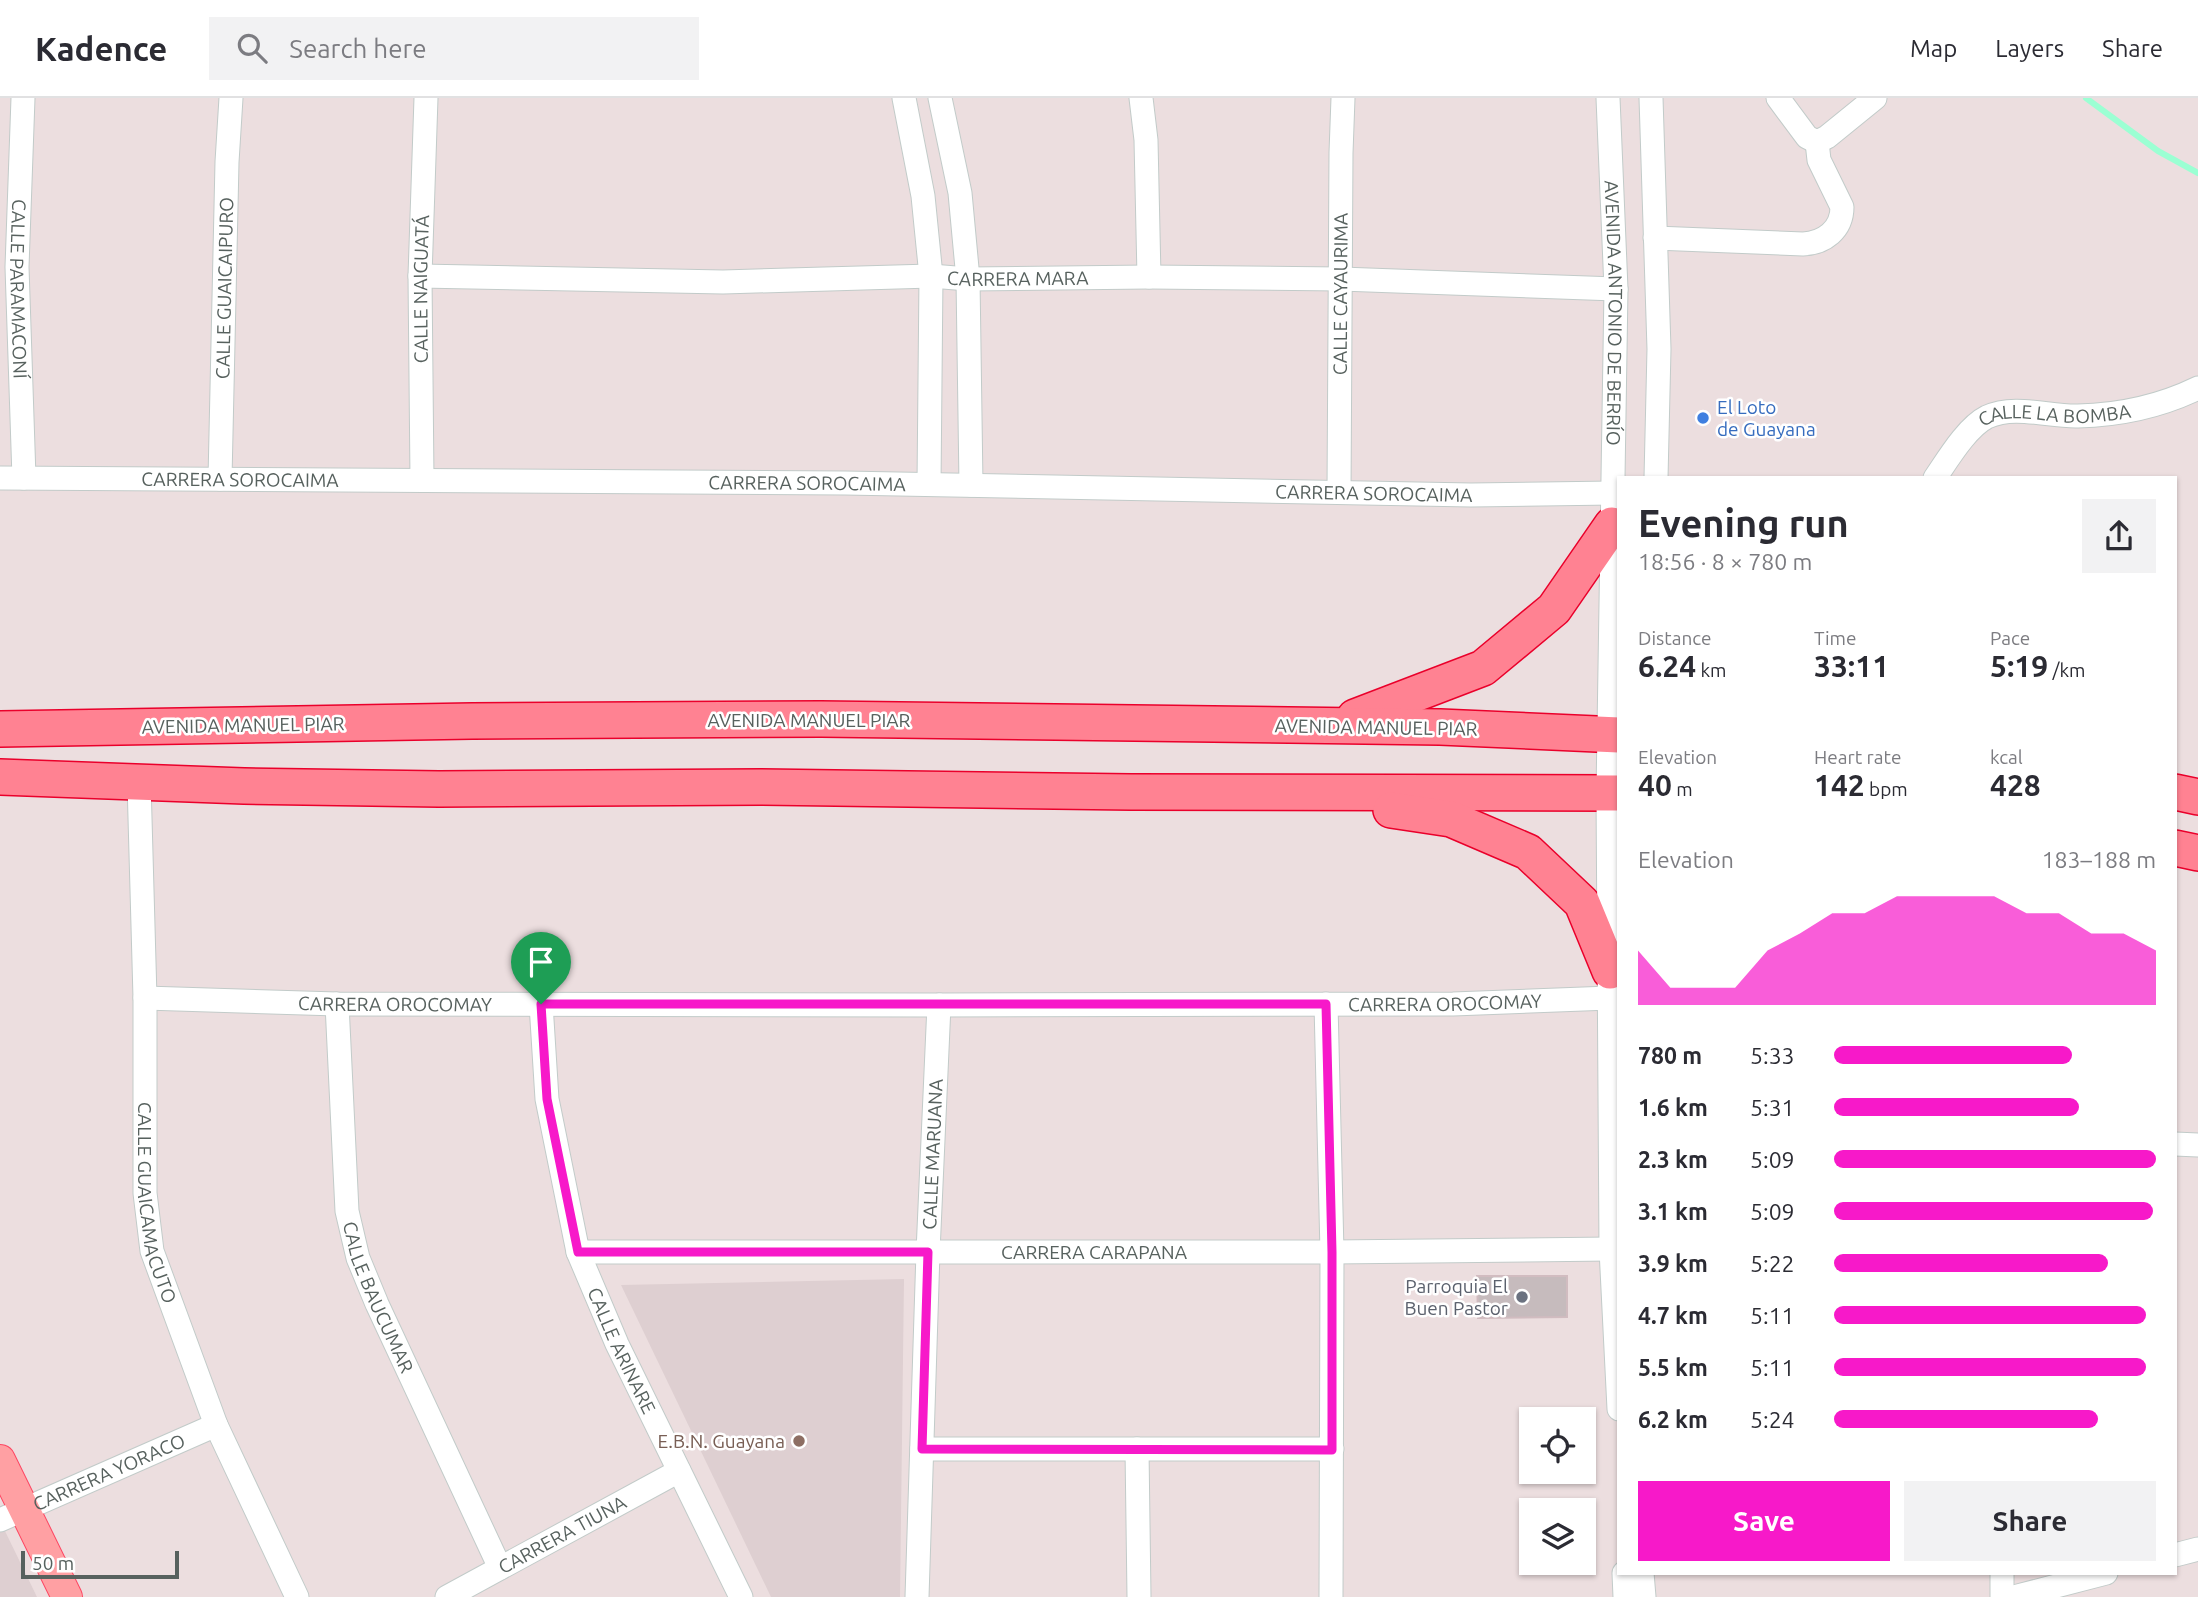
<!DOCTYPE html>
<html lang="en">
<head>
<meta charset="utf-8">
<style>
  :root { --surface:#fff; --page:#f2f2f3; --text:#2b2b33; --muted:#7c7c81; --line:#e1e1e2; --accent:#f719c9 }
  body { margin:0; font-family:Ubuntu,sans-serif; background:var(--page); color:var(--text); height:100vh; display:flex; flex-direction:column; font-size:26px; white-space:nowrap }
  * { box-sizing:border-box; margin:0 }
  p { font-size:23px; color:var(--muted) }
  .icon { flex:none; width:38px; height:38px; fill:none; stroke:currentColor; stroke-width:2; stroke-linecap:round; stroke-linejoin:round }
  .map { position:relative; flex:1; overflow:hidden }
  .panel { position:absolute; left:1617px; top:378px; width:560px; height:1099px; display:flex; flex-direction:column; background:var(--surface); border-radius:0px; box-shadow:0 2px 5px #0004 }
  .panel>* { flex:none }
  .buttons { position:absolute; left:1519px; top:1309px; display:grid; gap:14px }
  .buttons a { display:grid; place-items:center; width:77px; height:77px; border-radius:0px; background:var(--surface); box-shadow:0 2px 5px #0004; font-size:35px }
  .scale { position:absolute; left:21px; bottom:18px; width:158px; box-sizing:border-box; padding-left:7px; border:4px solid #57615e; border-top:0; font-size:19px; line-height:24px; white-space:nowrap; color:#57615e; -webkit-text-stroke:5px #fff; paint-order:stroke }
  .pin { position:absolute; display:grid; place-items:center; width:60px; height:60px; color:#fff; margin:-72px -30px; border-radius:50% 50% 50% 0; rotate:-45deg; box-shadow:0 0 7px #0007 }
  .pin .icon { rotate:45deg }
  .round { display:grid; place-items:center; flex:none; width:74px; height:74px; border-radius:0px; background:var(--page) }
  .overview { display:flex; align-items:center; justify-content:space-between; height:119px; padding:0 21px }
  h1 { font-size:38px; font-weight:600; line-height:52px }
  .metrics { display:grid; grid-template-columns:repeat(3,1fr); gap:10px; height:119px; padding:7px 21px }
  .metrics div { display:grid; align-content:center }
  .metrics b { font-size:30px; font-weight:600 }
  .metrics small { font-size:19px; font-weight:400 }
  .metrics p { font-size:19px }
  .chart { height:196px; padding:14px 21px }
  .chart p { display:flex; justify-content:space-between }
  .chart svg { width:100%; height:126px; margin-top:7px; fill:var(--accent); opacity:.7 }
  .cta { display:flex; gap:14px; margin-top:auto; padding:14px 21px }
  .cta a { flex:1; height:80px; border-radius:0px; background:var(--accent); color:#fff; font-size:28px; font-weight:600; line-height:80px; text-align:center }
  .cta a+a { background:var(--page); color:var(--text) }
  ul { padding:0 21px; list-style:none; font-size:23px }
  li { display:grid; grid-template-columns:112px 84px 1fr; align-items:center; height:52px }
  li i { height:18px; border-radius:9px; background:var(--accent) }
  header { display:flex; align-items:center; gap:42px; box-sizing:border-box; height:98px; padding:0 35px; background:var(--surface); border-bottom:2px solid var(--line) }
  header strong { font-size:33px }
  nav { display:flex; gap:38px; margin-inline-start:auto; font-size:24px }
  .search { width:490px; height:63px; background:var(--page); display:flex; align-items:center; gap:18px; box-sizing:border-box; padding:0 24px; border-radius:0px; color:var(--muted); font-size:26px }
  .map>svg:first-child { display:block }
  .education { fill:#decfd1 }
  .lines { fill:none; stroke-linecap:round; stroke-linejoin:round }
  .stream { stroke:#9bffd3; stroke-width:6 }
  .building { fill:#c6bbbd; stroke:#d1bcc0; stroke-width:2 }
  .minor-casing { stroke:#c2cbc9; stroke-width:25 }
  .major-casing { stroke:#fd4662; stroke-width:32 }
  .highway-casing { stroke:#ea002b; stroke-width:38 }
  .minor { stroke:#fff; stroke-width:23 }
  .major { stroke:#ffa0a3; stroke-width:30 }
  .highway { stroke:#ff8292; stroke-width:35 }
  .route-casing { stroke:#fff; stroke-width:14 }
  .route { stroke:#f719c9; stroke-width:9 }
  .shop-dot { fill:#3f7fe0; stroke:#fff; stroke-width:2.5 }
  .worship-dot { fill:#6b7280; stroke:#fff; stroke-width:2.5 }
  .education-dot { fill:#8d6e63; stroke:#fff; stroke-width:2.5 }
  .labels { text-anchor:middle; stroke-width:5; stroke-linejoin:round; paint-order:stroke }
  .street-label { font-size:19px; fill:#57615e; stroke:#fff }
  .shop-label { font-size:19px; fill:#366cbe; stroke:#fff; text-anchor:start }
  .worship-label { font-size:19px; fill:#5b616d; stroke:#fff; text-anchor:end }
  .education-label { font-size:19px; fill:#785e54; stroke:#fff; text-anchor:end }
</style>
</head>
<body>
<header>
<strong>Kadence</strong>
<div class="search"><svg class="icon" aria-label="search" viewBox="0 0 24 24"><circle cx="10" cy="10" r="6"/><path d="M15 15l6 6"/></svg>Search here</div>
<nav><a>Map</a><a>Layers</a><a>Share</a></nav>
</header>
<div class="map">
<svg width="2198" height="1499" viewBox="0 0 2198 1499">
  <rect width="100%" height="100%" fill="#ecdedf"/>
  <!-- education -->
  <g class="education">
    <path d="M904,1181L900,1499H771L621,1187Z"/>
    <path d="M4,1431L37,1499H0V1433Z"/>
  </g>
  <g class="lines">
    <!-- stream -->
    <path class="stream" d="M2086,0L2158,53L2198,75"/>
  </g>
  <!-- building -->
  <path class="building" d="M1477,1178H1567V1219L1478,1220Z"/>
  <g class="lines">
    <!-- minor casing -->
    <g class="minor-casing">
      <g id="minor">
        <path id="s1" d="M23,0L17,169L24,380"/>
        <path d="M904,0L923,98L931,178L929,386"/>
        <path d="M940,0L960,95L968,181L971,387"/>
        <path d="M1141,0L1146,42L1149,179"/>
        <path id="s2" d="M1608,0L1616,191L1608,695L1611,1151L1619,1311"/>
        <path d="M1651,0L1659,251L1656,380"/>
        <path d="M1778,0L1807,39L1817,44L1827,39L1875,0"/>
        <path d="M1655,140L1803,146C1824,145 1842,132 1842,109L1819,62L1817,44"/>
        <path id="s3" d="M420,178L723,184L931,178L968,181L1149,179L1341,181L1616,191"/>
        <path id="s4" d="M0,380L845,385L1471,397L1613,395"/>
        <path id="s5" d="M1935,380C1948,361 1967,329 1987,319C2015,306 2049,319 2078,318C2120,317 2161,308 2198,290"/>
        <path id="s6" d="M220,381L227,64L231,0"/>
        <path id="s7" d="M422,382L420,178L426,0"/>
        <path id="s8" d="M1339,394L1341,55L1343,0"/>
        <path id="s9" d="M139,684L145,900V1095L152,1153L216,1327L297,1499"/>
        <path id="s10" d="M145,900L337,906L939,907L1453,906L1610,900"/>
        <path id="s11" d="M337,906L347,1113L358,1160L377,1206L500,1470"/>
        <path id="s12" d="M541,906L547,1001L578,1154L617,1246L741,1499"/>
        <path d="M1326,906L1332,1154L1331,1499"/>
        <path d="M2175,1046L2198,1047"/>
        <path id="s13" d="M578,1154H1332L1611,1151"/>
        <path d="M922,1351H1332"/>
        <path d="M1137,1351L1139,1499"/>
        <path id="s14" d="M0,1422L216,1327"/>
        <path d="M2175,1457L2198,1451"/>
        <path d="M1624,1475L1625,1499"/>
        <path d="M1642,1475L1644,1499"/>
        <path d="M2002,1475V1499"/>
        <path id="s15" d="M447,1499L679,1373"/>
        <path id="s16" d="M917,1499L928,1154L939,907"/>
        <path d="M2014,1499L2106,1475"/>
      </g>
    </g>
    <!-- major casing -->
    <g class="major-casing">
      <path id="major" d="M0,1362L67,1499"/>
    </g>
    <!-- highway casing -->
    <g class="highway-casing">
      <g id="highway">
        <path d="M1355,619L1483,570L1554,511L1612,427"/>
        <path d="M0,631L472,623L821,621L1440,629L1619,637"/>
        <path d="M0,679L244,688L439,691L761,689L1131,694L1619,695"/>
        <path d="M2175,694L2198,699"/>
        <path d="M1391,712L1451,721L1528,754L1582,805L1610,873"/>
        <path d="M2175,750L2198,755"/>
      </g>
    </g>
    <!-- minor -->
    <use href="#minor" class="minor"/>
    <!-- major -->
    <use href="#major" class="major"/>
    <!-- highway -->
    <use href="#highway" class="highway"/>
  </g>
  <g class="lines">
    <!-- route casing -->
    <g class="route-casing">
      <path id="route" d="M541,906H1326L1332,1154V1352L922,1351L928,1154H578L547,1001Z"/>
    </g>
    <!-- route -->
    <use href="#route" class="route"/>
  </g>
  <!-- markers -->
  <circle class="shop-dot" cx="1703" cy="320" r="7"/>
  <circle class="worship-dot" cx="1522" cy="1199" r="7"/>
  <circle class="education-dot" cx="799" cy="1343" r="7"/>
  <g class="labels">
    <!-- street labels -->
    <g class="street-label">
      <text dy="7" stroke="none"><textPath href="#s3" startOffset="598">CARRERA MARA</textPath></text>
      <text dy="7" stroke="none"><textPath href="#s1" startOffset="191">CALLE PARAMACONÍ</textPath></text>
      <text dy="7" stroke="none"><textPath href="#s6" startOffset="191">CALLE GUAICAIPURO</textPath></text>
      <text dy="7" stroke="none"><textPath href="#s7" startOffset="191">CALLE NAIGUATÁ</textPath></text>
      <text dy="7" stroke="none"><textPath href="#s8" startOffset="198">CALLE CAYAURIMA</textPath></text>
      <text dy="7" stroke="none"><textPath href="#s2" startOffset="215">AVENIDA ANTONIO DE BERRÍO</textPath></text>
      <text dy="7" stroke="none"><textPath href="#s5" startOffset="149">CALLE LA BOMBA</textPath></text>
      <text dy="7" stroke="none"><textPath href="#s4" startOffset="240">CARRERA SOROCAIMA</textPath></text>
      <text dy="7" stroke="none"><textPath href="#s4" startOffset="807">CARRERA SOROCAIMA</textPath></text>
      <text dy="7" stroke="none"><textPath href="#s4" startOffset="1374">CARRERA SOROCAIMA</textPath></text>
      <text x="809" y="629">AVENIDA MANUEL PIAR</text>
      <text transform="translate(243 627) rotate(-1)" y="7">AVENIDA MANUEL PIAR</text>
      <text transform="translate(1376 629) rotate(1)" y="7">AVENIDA MANUEL PIAR</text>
      <text dy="7" stroke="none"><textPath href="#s10" startOffset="1300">CARRERA OROCOMAY</textPath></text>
      <text dy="7" stroke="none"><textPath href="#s10" startOffset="250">CARRERA OROCOMAY</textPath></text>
      <text dy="7" stroke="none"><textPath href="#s16" startOffset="443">CALLE MARUANA</textPath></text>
      <text dy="7" stroke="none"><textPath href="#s9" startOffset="422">CALLE GUAICAMACUTO</textPath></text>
      <text dy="7" stroke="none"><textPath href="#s13" startOffset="516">CARRERA CARAPANA</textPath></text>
      <text dy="7" stroke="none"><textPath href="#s11" startOffset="299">CALLE BAUCUMAR</textPath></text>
      <text dy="7" stroke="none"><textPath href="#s12" startOffset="359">CALLE ARINARE</textPath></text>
      <text dy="7" stroke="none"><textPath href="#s14" startOffset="119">CARRERA YORACO</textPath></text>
      <text dy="7" stroke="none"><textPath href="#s15" startOffset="131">CARRERA TIUNA</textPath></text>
    </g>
    <!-- shop labels -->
    <g class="shop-label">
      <text x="1717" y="316">El Loto<tspan x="1717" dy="22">de Guayana</tspan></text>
    </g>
    <!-- worship labels -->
    <g class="worship-label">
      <text x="1508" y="1195">Parroquia El<tspan x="1508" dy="22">Buen Pastor</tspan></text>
    </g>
    <!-- education labels -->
    <g class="education-label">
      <text x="785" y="1350">E.B.N. Guayana</text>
    </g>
  </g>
</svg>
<div class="buttons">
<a><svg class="icon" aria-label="locate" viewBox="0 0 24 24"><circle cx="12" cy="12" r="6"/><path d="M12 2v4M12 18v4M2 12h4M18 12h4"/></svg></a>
<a><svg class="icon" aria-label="layers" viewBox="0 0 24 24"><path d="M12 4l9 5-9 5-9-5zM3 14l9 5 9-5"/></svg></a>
</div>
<div class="scale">50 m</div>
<div class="pin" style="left:541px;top:906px;background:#1e9e55"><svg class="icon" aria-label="arrive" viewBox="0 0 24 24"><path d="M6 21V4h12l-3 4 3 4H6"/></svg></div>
<section class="panel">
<div class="overview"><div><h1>Evening run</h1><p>18:56 · 8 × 780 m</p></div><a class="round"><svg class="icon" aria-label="share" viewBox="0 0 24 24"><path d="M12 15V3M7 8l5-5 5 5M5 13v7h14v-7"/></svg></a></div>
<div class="metrics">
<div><p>Distance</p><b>6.24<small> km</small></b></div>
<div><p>Time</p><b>33:11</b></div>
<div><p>Pace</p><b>5:19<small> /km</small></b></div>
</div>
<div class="metrics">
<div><p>Elevation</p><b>40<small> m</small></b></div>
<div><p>Heart rate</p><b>142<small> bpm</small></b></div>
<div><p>kcal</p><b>428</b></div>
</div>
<div class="chart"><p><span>Elevation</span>183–188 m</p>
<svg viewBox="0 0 160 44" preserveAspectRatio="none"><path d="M0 44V25L10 38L20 38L30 38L40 25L50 19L60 12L70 12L80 6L90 6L100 6L110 6L120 12L130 12L140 19L150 19L160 25V44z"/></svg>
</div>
<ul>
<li><b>780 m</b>5:33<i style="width:74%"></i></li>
<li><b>1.6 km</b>5:31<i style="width:76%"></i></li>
<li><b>2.3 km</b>5:09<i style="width:100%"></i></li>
<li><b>3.1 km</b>5:09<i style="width:99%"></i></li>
<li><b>3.9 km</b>5:22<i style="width:85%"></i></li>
<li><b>4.7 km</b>5:11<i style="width:97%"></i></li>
<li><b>5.5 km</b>5:11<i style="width:97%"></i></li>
<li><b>6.2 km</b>5:24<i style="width:82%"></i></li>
</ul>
<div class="cta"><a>Save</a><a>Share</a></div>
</section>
</div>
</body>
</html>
